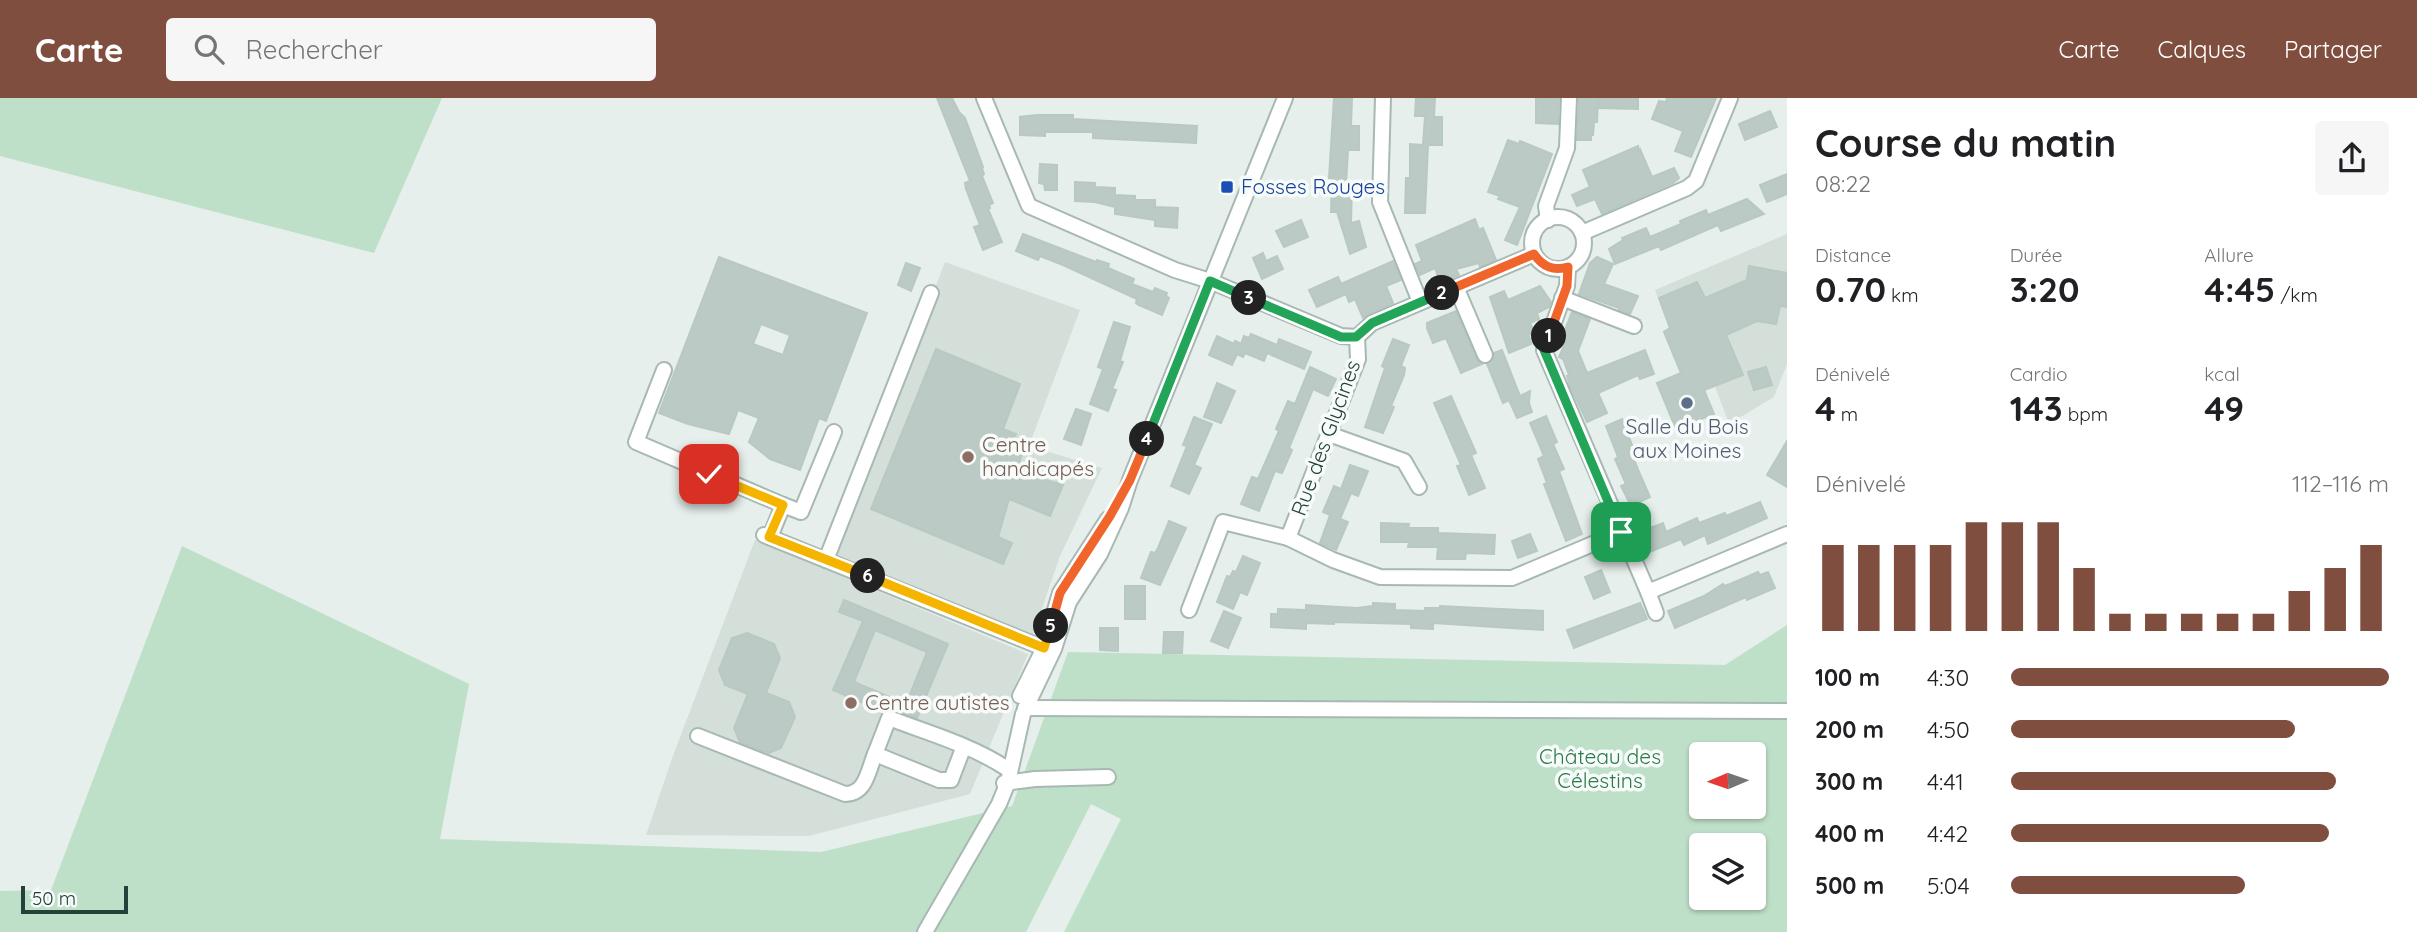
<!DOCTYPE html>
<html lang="fr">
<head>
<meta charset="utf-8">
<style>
  :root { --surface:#fff; --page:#f6f6f6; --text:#202124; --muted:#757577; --accent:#7f4e3f }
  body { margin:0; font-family:Quicksand,sans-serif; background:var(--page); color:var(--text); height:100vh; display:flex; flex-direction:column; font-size:26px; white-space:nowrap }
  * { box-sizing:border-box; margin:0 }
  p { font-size:23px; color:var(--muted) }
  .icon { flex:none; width:38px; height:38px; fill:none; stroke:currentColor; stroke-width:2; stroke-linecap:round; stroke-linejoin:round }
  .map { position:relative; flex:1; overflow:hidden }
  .panel { display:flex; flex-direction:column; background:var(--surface); width:630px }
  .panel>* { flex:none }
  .needle { width:46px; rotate:268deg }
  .buttons { position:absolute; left:1689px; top:644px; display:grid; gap:14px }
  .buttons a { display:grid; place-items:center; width:77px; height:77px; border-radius:7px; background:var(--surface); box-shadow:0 2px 5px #0004; font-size:35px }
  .scale { position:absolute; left:21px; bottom:18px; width:107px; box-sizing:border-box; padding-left:7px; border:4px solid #24423a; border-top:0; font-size:19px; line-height:24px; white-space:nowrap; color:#24423a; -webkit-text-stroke:5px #f7fbf9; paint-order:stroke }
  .pin { position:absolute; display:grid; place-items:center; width:60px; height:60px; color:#fff; margin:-30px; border-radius:14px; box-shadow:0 4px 10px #0006 }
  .km { position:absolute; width:35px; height:35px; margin:-18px; border-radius:50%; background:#222; color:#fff; font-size:19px; line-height:35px; text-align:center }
  .round { display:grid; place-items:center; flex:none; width:74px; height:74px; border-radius:7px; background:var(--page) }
  .head { display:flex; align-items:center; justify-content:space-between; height:119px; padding:0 28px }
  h1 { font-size:38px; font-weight:700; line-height:52px }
  .figures { display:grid; grid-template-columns:repeat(3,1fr); gap:10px; height:119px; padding:7px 28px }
  .figures div { display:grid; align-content:center }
  .figures b { font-size:35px; font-weight:700 }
  .figures small { font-size:19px; font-weight:400 }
  .figures p { font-size:19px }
  .chart { height:196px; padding:14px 28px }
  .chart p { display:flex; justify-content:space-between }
  .chart svg { width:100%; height:126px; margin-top:7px; stroke:var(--accent); stroke-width:6 }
  ul { padding:0 28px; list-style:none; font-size:23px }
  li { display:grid; grid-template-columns:112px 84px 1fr; align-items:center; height:52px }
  li i { height:18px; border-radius:9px; background:var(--accent) }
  header { display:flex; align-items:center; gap:42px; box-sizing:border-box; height:98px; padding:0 35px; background:var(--accent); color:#fff }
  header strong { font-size:33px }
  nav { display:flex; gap:38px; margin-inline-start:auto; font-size:24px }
  .search { width:490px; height:63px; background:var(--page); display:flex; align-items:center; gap:18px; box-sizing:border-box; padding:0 24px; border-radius:7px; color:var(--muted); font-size:26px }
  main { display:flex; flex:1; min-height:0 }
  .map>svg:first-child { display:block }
  .built { fill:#d4dfda }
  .green { fill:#bfe0c8; fill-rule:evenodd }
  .building { fill:#bbcac4; stroke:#b8c9c2; stroke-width:2; fill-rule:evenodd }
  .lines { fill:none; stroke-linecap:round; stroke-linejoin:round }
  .minor-casing { stroke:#a8b8b2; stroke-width:18 }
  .minor { stroke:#fff; stroke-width:14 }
  .split-1-casing { stroke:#fff; stroke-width:14 }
  .split-2-casing { stroke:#fff; stroke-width:14 }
  .split-3-casing { stroke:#fff; stroke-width:14 }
  .split-4-casing { stroke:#fff; stroke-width:14 }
  .split-5-casing { stroke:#fff; stroke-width:14 }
  .split-6-casing { stroke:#fff; stroke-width:14 }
  .split-7-casing { stroke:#fff; stroke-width:14 }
  .split-1 { stroke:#22a559; stroke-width:9 }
  .split-2 { stroke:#f0652b; stroke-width:9 }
  .split-3 { stroke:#22a559; stroke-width:9 }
  .split-4 { stroke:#22a559; stroke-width:9 }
  .split-5 { stroke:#f0652b; stroke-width:9 }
  .split-6 { stroke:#f5b400; stroke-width:9 }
  .split-7 { stroke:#f5b400; stroke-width:9 }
  .transit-dot { fill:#1a4fb4; stroke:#f7fbf9; stroke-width:2.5 }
  .service-dot { fill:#5c6f8a; stroke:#f7fbf9; stroke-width:2.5 }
  .education-dot { fill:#8d6e63; stroke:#f7fbf9; stroke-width:2.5 }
  .labels { text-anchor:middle; stroke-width:7; stroke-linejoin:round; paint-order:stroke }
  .transit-label { font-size:21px; fill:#164399; stroke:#f7fbf9; text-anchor:start }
  .service-label { font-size:21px; fill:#4e5e75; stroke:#f7fbf9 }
  .street-label { font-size:21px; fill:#24423a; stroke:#f7fbf9 }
  .education-label { font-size:21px; fill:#785e54; stroke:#f7fbf9; text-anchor:start }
  .park-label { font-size:21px; fill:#2d7a4b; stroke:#f7fbf9 }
</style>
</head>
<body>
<header>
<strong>Carte</strong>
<div class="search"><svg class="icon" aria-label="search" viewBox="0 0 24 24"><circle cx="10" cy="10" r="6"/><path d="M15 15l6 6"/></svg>Rechercher</div>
<nav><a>Carte</a><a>Calques</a><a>Partager</a></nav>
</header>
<main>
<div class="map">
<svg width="1787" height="834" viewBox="0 0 1787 834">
  <rect width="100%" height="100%" fill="#e6efeb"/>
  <!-- built -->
  <g class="built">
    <path d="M1787,136V266L1774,299L1729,326L1703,256L1681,263L1655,192Z"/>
    <path d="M945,164L1080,212L1029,348L1102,370L1060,458L1033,537L834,456Z"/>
    <path d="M755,442L1028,556L970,696L809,738L646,737L674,655Z"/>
  </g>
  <!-- green -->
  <g class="green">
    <path d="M0,0H442L374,155L0,58Z"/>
    <path d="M182,448L469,586L440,741L821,754L1012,708L1068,554L1725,567L1787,527V834H1064L1121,721L1091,706L1026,834H0V793L51,792ZM1701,656H1754V709H1701ZM1701,747H1754V800H1701Z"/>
  </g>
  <!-- building -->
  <g class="building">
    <path d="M937,0H952L959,14L965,20L983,69L982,70L984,76L982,78L993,105L989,107L990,110L988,111L1002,144L983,152L974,129L980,127L966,91L965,85L970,83Z"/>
    <path d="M1334,0H1352L1351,28H1359V52H1348L1346,86H1352L1351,125L1359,123L1366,149L1350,156L1337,114H1331L1332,80H1329Z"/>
    <path d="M1416,0H1435L1434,19H1442V47H1428L1425,115H1405L1406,80H1410V46L1423,47L1425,18H1415Z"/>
    <path d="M1536,0H1559L1558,26L1536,25Z"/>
    <path d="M1579,0H1598L1597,24H1594L1593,37H1591V42H1577Z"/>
    <path d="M1599,0H1638V11L1599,10Z"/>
    <path d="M1667,0H1716L1691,59L1675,53L1683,33L1652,21L1659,3L1666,4Z"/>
    <path d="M1770,13L1777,29L1745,42L1739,26Z"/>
    <path d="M1037,17H1073V21L1197,28L1196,45L1093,40V34H1045V38L1020,37V19Z"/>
    <path d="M1508,42L1519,46L1520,43L1552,56L1517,147L1505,142L1520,109L1498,101L1500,98L1488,94Z"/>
    <path d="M1638,48V56L1640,51L1652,79L1674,70L1679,80L1673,85L1602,116L1595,101L1577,108L1572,97L1590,89L1583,72Z"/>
    <path d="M1040,66L1057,67V92H1045L1044,86L1039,85Z"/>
    <path d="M1787,76V96L1767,104L1760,87Z"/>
    <path d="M1075,84L1095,85V89L1115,90V97L1135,98V102H1155V109L1178,110L1177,130L1155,128V122L1115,116V109L1095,104L1075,103Z"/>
    <path d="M1747,101L1764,116L1721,133L1718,127L1661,152L1659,148L1615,166L1609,151L1623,142L1622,140L1646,130L1650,139L1681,126L1680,123L1706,112L1708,117Z"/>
    <path d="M1475,121L1479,132L1483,130L1496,162L1480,169L1479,165L1456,171L1459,177L1443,184L1442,181H1439L1435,170L1420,177L1415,166L1422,163L1416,147Z"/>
    <path d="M1301,122L1308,139L1284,149L1276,133Z"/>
    <path d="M1023,136L1096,164L1097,162L1109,166L1108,170L1134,181L1132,186L1153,194L1155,190L1167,195L1166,198L1169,200L1162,217L1139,207L1136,205L1137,201L1063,167L1040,158L1038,162L1016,153Z"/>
    <path d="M1263,155L1266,163L1277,158L1283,171L1262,181L1253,160Z"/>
    <path d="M719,159L867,215L826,323L819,320L800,372L770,361L749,344L759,320L738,312L729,336L688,326L659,315ZM761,226L790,237L783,257L753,246Z"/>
    <path d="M1597,159L1613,166L1604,186L1638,198L1630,216L1619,212V210L1579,196L1590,165Z"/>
    <path d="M1393,163L1401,182L1386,188L1393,205L1363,220L1355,201L1349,204L1346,196L1317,209L1309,192L1338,179L1341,186Z"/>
    <path d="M906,165L920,170L911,193L898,187Z"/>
    <path d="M1749,168L1787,175V209L1780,208L1776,226L1757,223L1726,237L1743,277L1704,292L1714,316L1676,331L1657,285L1681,275L1664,234L1670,230L1659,200L1697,184L1705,200L1747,182Z"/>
    <path d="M1540,188L1551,204L1549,209L1537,215L1539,221L1530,225L1536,238L1528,235L1531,246L1509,255L1490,199L1504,193L1508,202Z"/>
    <path d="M1456,213L1476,261L1482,266L1461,275L1446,240L1433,245L1427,230V225Z"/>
    <path d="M1572,214L1590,221L1578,253L1587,275L1645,252L1654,276L1640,281L1638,277L1598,295L1607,315L1587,324L1570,288L1567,278L1569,277L1563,261L1559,259L1566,243L1560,245Z"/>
    <path d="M1114,224L1130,229L1120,263L1123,264L1112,291L1116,292L1108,313L1090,306L1103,271L1098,269Z"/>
    <path d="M1251,236L1277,247L1279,241L1311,254L1304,271L1267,255L1264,263L1245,255L1243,259L1237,256L1232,267L1209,257L1217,238L1234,246L1235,243L1241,246L1244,238L1249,240Z"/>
    <path d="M1393,241L1409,247L1401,268L1405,270L1404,277L1391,308L1394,309L1383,335L1365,329L1385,270L1382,268Z"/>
    <path d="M936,251L1020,286L1003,331L1016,336L1013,344L1024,348L1017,374L1063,387L1050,418L1009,401L998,439L1012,445L1003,466L871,411Z"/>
    <path d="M1502,252L1520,298L1530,293L1529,305L1532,314L1517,320L1509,302L1503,305L1487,266L1493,262L1494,255Z"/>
    <path d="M1310,269L1336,281L1328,298L1313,291L1289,350L1292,352L1282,375L1275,373L1259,413L1241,406L1252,379L1258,381L1279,333L1276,331L1288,303L1295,306Z"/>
    <path d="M1766,269L1772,287L1754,292L1748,274Z"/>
    <path d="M1217,285L1235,293L1221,325L1204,319Z"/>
    <path d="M1451,298L1476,355L1471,357L1485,390L1469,397L1457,368L1461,367L1434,305Z"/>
    <path d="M1076,311L1091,316L1081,347L1064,341Z"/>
    <path d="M1546,318L1557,344L1553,346L1564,371L1559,373L1582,436L1566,443L1544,386L1547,385L1538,361L1544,358L1530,325Z"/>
    <path d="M1194,319L1212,326L1194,367L1201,370L1189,396L1171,388L1187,348L1183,347Z"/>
    <path d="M1622,321L1632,347L1629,348L1639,374L1650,399L1631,408L1621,388L1626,386L1615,361L1618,359L1606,328Z"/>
    <path d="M1787,343V389L1767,377Z"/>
    <path d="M1350,367L1368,373L1358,398L1351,395L1340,421L1348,424L1336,452L1320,445L1330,417L1323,414L1334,388L1341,391Z"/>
    <path d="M1760,404L1767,420L1708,446L1705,437L1684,447L1681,441L1645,456L1637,435L1663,425L1666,434L1697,420L1699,425L1725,415L1726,418Z"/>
    <path d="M1169,423L1186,430L1160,487L1141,480L1151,454L1155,455L1158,450Z"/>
    <path d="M1381,425L1409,426L1408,430H1438V435L1495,437L1494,456L1466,455L1465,461H1437L1438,449H1408L1409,444H1381Z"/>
    <path d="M1530,436L1537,453L1518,460L1512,443Z"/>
    <path d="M1243,458L1260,465L1247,497L1240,494L1233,511L1217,504L1227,478L1230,479L1233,473L1236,474Z"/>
    <path d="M1601,472L1610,494L1594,501L1585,479Z"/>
    <path d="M1758,474L1760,477L1768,474L1775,490L1747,502L1746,499L1675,530L1668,513L1704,498L1723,486L1724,488L1730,486Z"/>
    <rect x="1125" y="488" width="20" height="33"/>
    <path d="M844,502L948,546L917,620L892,611L882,613L833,592L863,523L839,514ZM875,532L927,554L906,606L854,584Z"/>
    <path d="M1373,505L1395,506V512L1425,513V510H1440V508L1543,513V532L1433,525V531L1411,530V526L1334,524V526L1306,525V531L1271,529V516H1278V511L1306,512V507L1357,510L1373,508Z"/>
    <path d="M1640,505L1647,521L1574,550L1567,532Z"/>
    <path d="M1224,513L1241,520L1228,550L1211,543Z"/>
    <path d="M1100,530H1118V553L1100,552Z"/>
    <path d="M1164,534H1183L1182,555H1163Z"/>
    <path d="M747,535L774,546L780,560L766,595L789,604L795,619L781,650L769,655L740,644L734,630L748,596L725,587L719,572L732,540Z"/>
  </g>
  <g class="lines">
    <!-- minor casing -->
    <g class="minor-casing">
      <g id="minor">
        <path d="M984,0L1029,108L1175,172L1210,183L1341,238L1357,239L1372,225L1534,156"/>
        <path d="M1383,0L1380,104L1420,204"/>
        <circle cx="1558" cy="145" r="26"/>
        <path d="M1548,122L1546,108L1567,50L1569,0"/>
        <path d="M1582,135L1687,90L1696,83L1730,0"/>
        <path d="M1568,169L1567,188L1544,252L1648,494L1787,436"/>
        <path d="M1456,189L1485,257"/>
        <path d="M1562,200L1634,228"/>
        <path d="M664,272L636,344L783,407L770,439"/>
        <path d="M1329,336L1404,363L1419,389"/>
        <path d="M783,407L801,414L834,334"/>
        <path d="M764,437L1051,553"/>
        <path d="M1288,440L1358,261L1357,239"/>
        <path d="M826,462L931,195"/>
        <path d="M1648,494L1656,515"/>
        <path d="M1189,512L1223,424L1288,440L1333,462L1380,479L1512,480L1621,434"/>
        <path d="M1020,598L1044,550L1060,495L1108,421"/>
        <path d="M1025,610L1787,613"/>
        <path d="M698,638L845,696C866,696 868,673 875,656"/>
        <path d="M964,648L951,682H939L875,656L889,620C928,635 971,647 1006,670"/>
        <path d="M1004,685L1035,681L1108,679"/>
        <path d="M925,834L999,706L1008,684L1023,616L1054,551L1069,504L1100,456L1121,410L1130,382L1285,0"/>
      </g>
    </g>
    <!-- minor -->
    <use href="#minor" class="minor"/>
  </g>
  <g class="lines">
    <!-- split-1 casing -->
    <g class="split-1-casing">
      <path id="split-1" d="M1549,238L1544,252L1621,434"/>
    </g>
    <!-- split-2 casing -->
    <g class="split-2-casing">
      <path id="split-2" d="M1442,195L1534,156C1543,169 1553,173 1568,169L1567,188L1549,238"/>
    </g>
    <!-- split-3 casing -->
    <g class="split-3-casing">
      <path id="split-3" d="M1249,200L1341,239H1356L1372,225L1442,195"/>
    </g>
    <!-- split-4 casing -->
    <g class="split-4-casing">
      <path id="split-4" d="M1147,341L1210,183L1249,200"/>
    </g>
    <!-- split-5 casing -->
    <g class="split-5-casing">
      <path id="split-5" d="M1051,528L1060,495L1110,418L1130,382L1147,341"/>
    </g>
    <!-- split-6 casing -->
    <g class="split-6-casing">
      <path id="split-6" d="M868,478L1044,550L1051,528"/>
    </g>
    <!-- split-7 casing -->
    <g class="split-7-casing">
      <path id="split-7" d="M709,376L783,407L769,439L868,478"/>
    </g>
    <!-- split-1 -->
    <use href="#split-1" class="split-1"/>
    <!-- split-2 -->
    <use href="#split-2" class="split-2"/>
    <!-- split-3 -->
    <use href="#split-3" class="split-3"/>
    <!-- split-4 -->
    <use href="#split-4" class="split-4"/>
    <!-- split-5 -->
    <use href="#split-5" class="split-5"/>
    <!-- split-6 -->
    <use href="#split-6" class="split-6"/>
    <!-- split-7 -->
    <use href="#split-7" class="split-7"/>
  </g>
  <!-- markers -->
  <rect class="transit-dot" x="1220" y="82" width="14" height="14" rx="3.5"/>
  <circle class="service-dot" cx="1687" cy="305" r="7"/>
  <g class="education-dot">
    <circle cx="968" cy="359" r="7"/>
    <circle cx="851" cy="605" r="7"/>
  </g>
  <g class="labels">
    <!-- transit labels -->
    <g class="transit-label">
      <text x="1241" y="96">Fosses Rouges</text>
    </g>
    <!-- service labels -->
    <g class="service-label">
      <text x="1687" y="336">Salle du Bois<tspan x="1687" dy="24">aux Moines</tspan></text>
    </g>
    <!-- street labels -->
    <g class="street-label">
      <text transform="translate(1326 340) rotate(-70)" y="7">Rue des Glycines</text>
    </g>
    <!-- education labels -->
    <g class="education-label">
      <text x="982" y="354">Centre<tspan x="982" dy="24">handicapés</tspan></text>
      <text x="865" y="612">Centre autistes</text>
    </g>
    <!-- park labels -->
    <g class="park-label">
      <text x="1600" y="666">Château des<tspan x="1600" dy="24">Célestins</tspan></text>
    </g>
  </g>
</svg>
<div class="buttons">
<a><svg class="needle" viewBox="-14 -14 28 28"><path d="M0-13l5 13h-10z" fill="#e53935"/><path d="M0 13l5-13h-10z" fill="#757577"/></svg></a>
<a><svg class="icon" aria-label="layers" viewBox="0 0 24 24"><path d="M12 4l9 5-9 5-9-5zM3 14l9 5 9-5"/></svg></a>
</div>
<div class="scale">50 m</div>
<div class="pin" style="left:1621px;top:434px;background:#1e9e55"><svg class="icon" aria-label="arrive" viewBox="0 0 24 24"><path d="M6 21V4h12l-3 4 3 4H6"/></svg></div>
<div class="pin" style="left:709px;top:376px;background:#d93025"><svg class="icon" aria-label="check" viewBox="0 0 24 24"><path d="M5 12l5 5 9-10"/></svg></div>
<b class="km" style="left:1549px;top:238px">1</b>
<b class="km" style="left:1442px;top:195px">2</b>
<b class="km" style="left:1249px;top:200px">3</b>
<b class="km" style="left:1147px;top:341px">4</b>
<b class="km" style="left:1051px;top:528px">5</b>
<b class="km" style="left:868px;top:478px">6</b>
</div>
<section class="panel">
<div class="head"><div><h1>Course du matin</h1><p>08:22</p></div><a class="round"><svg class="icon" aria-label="share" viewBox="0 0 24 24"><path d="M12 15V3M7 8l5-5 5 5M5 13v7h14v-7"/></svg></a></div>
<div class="figures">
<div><p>Distance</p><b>0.70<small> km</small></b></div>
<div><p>Durée</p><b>3:20</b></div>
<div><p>Allure</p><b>4:45<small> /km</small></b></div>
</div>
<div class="figures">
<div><p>Dénivelé</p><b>4<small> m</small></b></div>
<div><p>Cardio</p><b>143<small> bpm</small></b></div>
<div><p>kcal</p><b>49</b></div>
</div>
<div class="chart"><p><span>Dénivelé</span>112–116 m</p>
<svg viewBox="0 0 160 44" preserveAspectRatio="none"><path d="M5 44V14M15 44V14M25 44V14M35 44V14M45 44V6M55 44V6M65 44V6M75 44V22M85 44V38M95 44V38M105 44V38M115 44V38M125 44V38M135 44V30M145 44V22M155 44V14"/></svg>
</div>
<ul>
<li><b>100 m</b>4:30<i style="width:100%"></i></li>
<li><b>200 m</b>4:50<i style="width:75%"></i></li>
<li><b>300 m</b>4:41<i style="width:86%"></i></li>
<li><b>400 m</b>4:42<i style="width:84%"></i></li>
<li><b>500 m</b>5:04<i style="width:62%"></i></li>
</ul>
</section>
</main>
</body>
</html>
